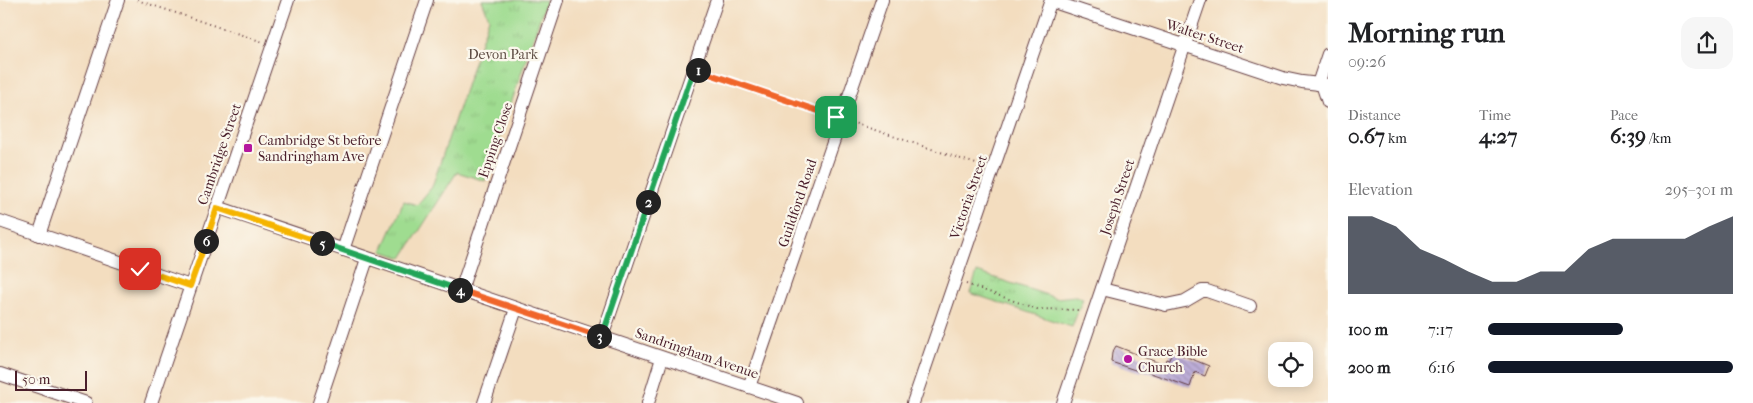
<!DOCTYPE html>
<html lang="en">
<head>
<meta charset="utf-8">
<style>
  :root { --surface:#fff; --page:#f6f6f6; --text:#202124; --muted:#757577; --accent:#111827 }
  body { margin:0; font-family:"IM FELL French Canon",serif; background:var(--page); color:var(--text); height:100vh; display:flex; flex-direction:column; font-size:19px; white-space:nowrap }
  * { box-sizing:border-box; margin:0 }
  p { font-size:16px; color:var(--muted) }
  .icon { flex:none; width:28px; height:28px; fill:none; stroke:currentColor; stroke-width:2; stroke-linecap:round; stroke-linejoin:round }
  .map { position:relative; flex:1; overflow:hidden }
  .details { display:flex; flex-direction:column; background:var(--surface); width:425px }
  .details>* { flex:none }
  .buttons { position:absolute; left:1268px; top:342px; display:grid; gap:10px }
  .buttons a { display:grid; place-items:center; width:45px; height:45px; border-radius:10px; background:var(--surface); box-shadow:0 2px 12px #0003; font-size:25px }
  .scale { position:absolute; left:15px; bottom:12px; width:72px; box-sizing:border-box; padding-left:5px; border:2px solid #4a1f2b; border-top:0; font-size:14px; line-height:18px; white-space:nowrap; color:#4a1f2b; -webkit-text-stroke:4px #fbf7ec; paint-order:stroke }
  .pin { position:absolute; display:grid; place-items:center; width:42px; height:42px; color:#fff; margin:-21px; border-radius:10px; box-shadow:0 2px 8px #0006 }
  .km { position:absolute; width:25px; height:25px; margin:-12px; border-radius:50%; background:#222; color:#fff; font-size:14px; line-height:25px; text-align:center }
  .round { display:grid; place-items:center; flex:none; width:52px; height:52px; border-radius:15px; background:var(--page) }
  .headline { display:flex; align-items:center; justify-content:space-between; height:85px; padding:0 20px }
  h1 { font-size:28px; font-weight:700; line-height:38px }
  .figures { display:grid; grid-template-columns:repeat(3,1fr); gap:8px; height:85px; padding:5px 20px }
  .figures div { display:grid; align-content:center }
  .figures b { font-size:21px; font-weight:700 }
  .figures small { font-size:14px; font-weight:400 }
  .figures p { font-size:14px }
  .chart { height:140px; padding:10px 20px }
  .chart p { display:flex; justify-content:space-between }
  .chart svg { width:100%; height:90px; margin-top:5px; fill:var(--accent); opacity:.7 }
  ul { padding:0 20px; list-style:none; font-size:16px }
  li { display:grid; grid-template-columns:80px 60px 1fr; align-items:center; height:38px }
  li i { height:12px; border-radius:6px; background:var(--accent) }
  main { display:flex; flex:1; min-height:0 }
  .map>svg:first-child { display:block }
  .grass { fill:url(#grass-tufts); stroke:#747e5e }
  .building { fill:url(#building-back-hatch) }
  .lines { fill:none; stroke-linecap:round; stroke-linejoin:round }
  .minor-casing { stroke:#633c41; stroke-width:14 }
  .path { stroke:#633c41; stroke-width:2; stroke-dasharray:1 4; stroke-linecap:butt }
  .minor { stroke:#fff; stroke-width:12 }
  .split-1-casing { stroke:#fff; stroke-width:10 }
  .split-2-casing { stroke:#fff; stroke-width:10 }
  .split-3-casing { stroke:#fff; stroke-width:10 }
  .split-4-casing { stroke:#fff; stroke-width:10 }
  .split-5-casing { stroke:#fff; stroke-width:10 }
  .split-6-casing { stroke:#fff; stroke-width:10 }
  .split-7-casing { stroke:#fff; stroke-width:10 }
  .split-1 { stroke:#f0652b; stroke-width:6 }
  .split-2 { stroke:#22a559; stroke-width:6 }
  .split-3 { stroke:#22a559; stroke-width:6 }
  .split-4 { stroke:#f0652b; stroke-width:6 }
  .split-5 { stroke:#22a559; stroke-width:6 }
  .split-6 { stroke:#f5b400; stroke-width:6 }
  .split-7 { stroke:#f5b400; stroke-width:6 }
  .poi-dot { fill:#b5179e; stroke:#fbf7ec; stroke-width:2 }
  .labels { text-anchor:middle; stroke-width:4.5; stroke-linejoin:round; paint-order:stroke }
  .street-label { font-size:14px; fill:#4a1f2b; stroke:#fbf7ec }
  .park-label { font-size:14px; fill:#5f4e44; stroke:#fbf7ec }
  .poi-label { font-size:14px; fill:#4a1f2b; stroke:#fbf7ec; text-anchor:start }
</style>
</head>
<body>
<main>
<div class="map">
<svg width="1328" height="403" viewBox="0 0 1328 403">
  <defs>
    <pattern id="grass-tufts" width="24" height="20" patternUnits="userSpaceOnUse" patternTransform="scale(1.25)"><rect width="24" height="20" fill="#9fdc90"/><path d="M3 7l-1-3M5 7V3M7 7l1-3M15 17l-1-3M17 17v-4M19 17l1-3" fill="none" stroke="#8abc7c"/></pattern>
    <pattern id="building-back-hatch" width="6" height="6" patternUnits="userSpaceOnUse" patternTransform="scale(1.25)"><rect width="6" height="6" fill="#bdaed8"/><path d="M-1 5l2 2M0 0l6 6M5-1l2 2" fill="none" stroke="#9c8daf"/></pattern>
  </defs>
  <rect width="100%" height="100%" fill="#fbf7ec"/>
  <filter id="ink" filterUnits="userSpaceOnUse"><feTurbulence type="fractalNoise" baseFrequency=".02" numOctaves="2"/><feDisplacementMap in="SourceGraphic" scale="10" xChannelSelector="R" yChannelSelector="G"/><feConvolveMatrix kernelMatrix="1 2 1 2 8 2 1 2 1" color-interpolation-filters="sRGB"/></filter>
  <filter id="wash" filterUnits="userSpaceOnUse"><feTurbulence type="fractalNoise" baseFrequency=".0096" numOctaves="4" result="noise"/><feDisplacementMap in="SourceGraphic" scale="20" xChannelSelector="R" yChannelSelector="G"/><feGaussianBlur stdDeviation="1.12" result="paint"/><feColorMatrix in="noise" values="0 0 0 0 0 0 0 0 0 0 0 0 0 0 0 0 0 1.4 0 .05"/><feComposite in="paint" operator="in"/></filter>
  <g filter="url(#wash)">
    <rect width="100%" height="100%" fill="#f3ddbf"/>
    <!-- grass -->
    <g class="grass">
      <path d="M482,0H546L485,181L457,172L402,258L382,251L404,201L417,205L432,187L489,18Z"/>
      <path d="M977,272L1056,298L1075,296L1083,298L1072,327L970,293Z"/>
    </g>
    <g id="blocks">
      <!-- building -->
      <path class="building" d="M1116,346L1164,365L1166,359L1169,360L1172,351L1209,366L1205,376L1195,372L1190,387L1142,370L1141,372L1111,362L1112,353Z"/>
    </g>
  </g>
  <g filter="url(#ink)">
    <use href="#blocks" fill-opacity="0" stroke="#633c41" stroke-width="1"/>
    <g class="lines">
      <!-- minor casing -->
      <g class="minor-casing">
        <g id="minor">
          <path d="M1051,1L1283,78L1302,82L1328,85"/>
          <path d="M1318,84L1328,54"/>
          <path d="M1322,84L1328,102"/>
          <path d="M217,207L797,403"/>
          <path d="M0,221L190,286"/>
          <path d="M39,235L118,0"/>
          <path d="M343,250L427,0"/>
          <path d="M1102,289L1166,305L1185,301L1202,291H1207L1250,306"/>
          <path d="M461,290L558,0"/>
          <path d="M602,337L717,0"/>
          <path d="M0,374L86,403"/>
          <path d="M749,387L882,0"/>
          <path d="M151,403L288,0"/>
          <path d="M319,403L367,259"/>
          <path d="M484,403L516,309"/>
          <path d="M648,403L662,358"/>
          <path d="M913,403L1051,0"/>
          <path d="M1063,403L1200,0"/>
        </g>
      </g>
      <!-- path -->
      <g class="path">
        <path d="M137,0L263,42"/>
        <path d="M703,72L831,115"/>
        <path d="M851,122L982,166"/>
        <path d="M966,284L1037,309L1080,310"/>
      </g>
      <!-- minor -->
      <use href="#minor" class="minor"/>
    </g>
  </g>
  <g class="lines" filter="url(#ink)">
    <!-- split-1 casing -->
    <g class="split-1-casing">
      <path id="split-1" d="M698,70L836,117"/>
    </g>
    <!-- split-2 casing -->
    <g class="split-2-casing">
      <path id="split-2" d="M648,202L694,68L698,70"/>
    </g>
    <!-- split-3 casing -->
    <g class="split-3-casing">
      <path id="split-3" d="M599,336L602,337L648,202"/>
    </g>
    <!-- split-4 casing -->
    <g class="split-4-casing">
      <path id="split-4" d="M460,290L599,336"/>
    </g>
    <!-- split-5 casing -->
    <g class="split-5-casing">
      <path id="split-5" d="M322,243L460,290"/>
    </g>
    <!-- split-6 casing -->
    <g class="split-6-casing">
      <path id="split-6" d="M206,241L217,208L322,243"/>
    </g>
    <!-- split-7 casing -->
    <g class="split-7-casing">
      <path id="split-7" d="M140,269L190,286L206,241"/>
    </g>
    <!-- split-1 -->
    <use href="#split-1" class="split-1"/>
    <!-- split-2 -->
    <use href="#split-2" class="split-2"/>
    <!-- split-3 -->
    <use href="#split-3" class="split-3"/>
    <!-- split-4 -->
    <use href="#split-4" class="split-4"/>
    <!-- split-5 -->
    <use href="#split-5" class="split-5"/>
    <!-- split-6 -->
    <use href="#split-6" class="split-6"/>
    <!-- split-7 -->
    <use href="#split-7" class="split-7"/>
  </g>
  <!-- markers -->
  <g class="poi-dot">
    <rect x="243" y="143" width="10" height="10" rx="2.5"/>
    <circle cx="1128" cy="359" r="5"/>
  </g>
  <g class="labels">
    <!-- street labels -->
    <g class="street-label">
      <text transform="translate(1205 36) rotate(18)" y="5">Walter Street</text>
      <text transform="translate(495 140) rotate(-71)" y="5">Epping Close</text>
      <text transform="translate(219 154) rotate(-71)" y="5">Cambridge Street</text>
      <text transform="translate(968 197) rotate(-71)" y="5">Victoria Street</text>
      <text transform="translate(1117 197) rotate(-71)" y="5">Joseph Street</text>
      <text transform="translate(797 203) rotate(-71)" y="5">Guildford Road</text>
      <text transform="translate(697 353) rotate(19)" y="5">Sandringham Avenue</text>
    </g>
    <!-- park labels -->
    <g class="park-label">
      <text x="503" y="59">Devon Park</text>
    </g>
    <!-- poi labels -->
    <g class="poi-label">
      <text x="258" y="145">Cambridge St before<tspan x="258" dy="16">Sandringham Ave</tspan></text>
      <text x="1138" y="356">Grace Bible<tspan x="1138" dy="16">Church</tspan></text>
    </g>
  </g>
</svg>
<div class="buttons">
<a><svg class="icon" aria-label="locate" viewBox="0 0 24 24"><circle cx="12" cy="12" r="6"/><path d="M12 2v4M12 18v4M2 12h4M18 12h4"/></svg></a>
</div>
<div class="scale">50 m</div>
<div class="pin" style="left:836px;top:117px;background:#1e9e55"><svg class="icon" aria-label="arrive" viewBox="0 0 24 24"><path d="M6 21V4h12l-3 4 3 4H6"/></svg></div>
<div class="pin" style="left:140px;top:269px;background:#d93025"><svg class="icon" aria-label="check" viewBox="0 0 24 24"><path d="M5 12l5 5 9-10"/></svg></div>
<b class="km" style="left:698px;top:70px">1</b>
<b class="km" style="left:648px;top:202px">2</b>
<b class="km" style="left:599px;top:336px">3</b>
<b class="km" style="left:460px;top:290px">4</b>
<b class="km" style="left:322px;top:243px">5</b>
<b class="km" style="left:206px;top:241px">6</b>
</div>
<section class="details">
<div class="headline"><div><h1>Morning run</h1><p>09:26</p></div><a class="round"><svg class="icon" aria-label="share" viewBox="0 0 24 24"><path d="M12 15V3M7 8l5-5 5 5M5 13v7h14v-7"/></svg></a></div>
<div class="figures">
<div><p>Distance</p><b>0.67<small> km</small></b></div>
<div><p>Time</p><b>4:27</b></div>
<div><p>Pace</p><b>6:39<small> /km</small></b></div>
</div>
<div class="chart"><p><span>Elevation</span>295–301 m</p>
<svg viewBox="0 0 160 44" preserveAspectRatio="none"><path d="M0 44V6L10 6L20 11L30 22L40 27L50 33L60 38L70 38L80 33L90 33L100 22L110 17L120 17L130 17L140 17L150 11L160 6V44z"/></svg>
</div>
<ul>
<li><b>100 m</b>7:17<i style="width:55%"></i></li>
<li><b>200 m</b>6:16<i style="width:100%"></i></li>
</ul>
</section>
</main>
</body>
</html>
